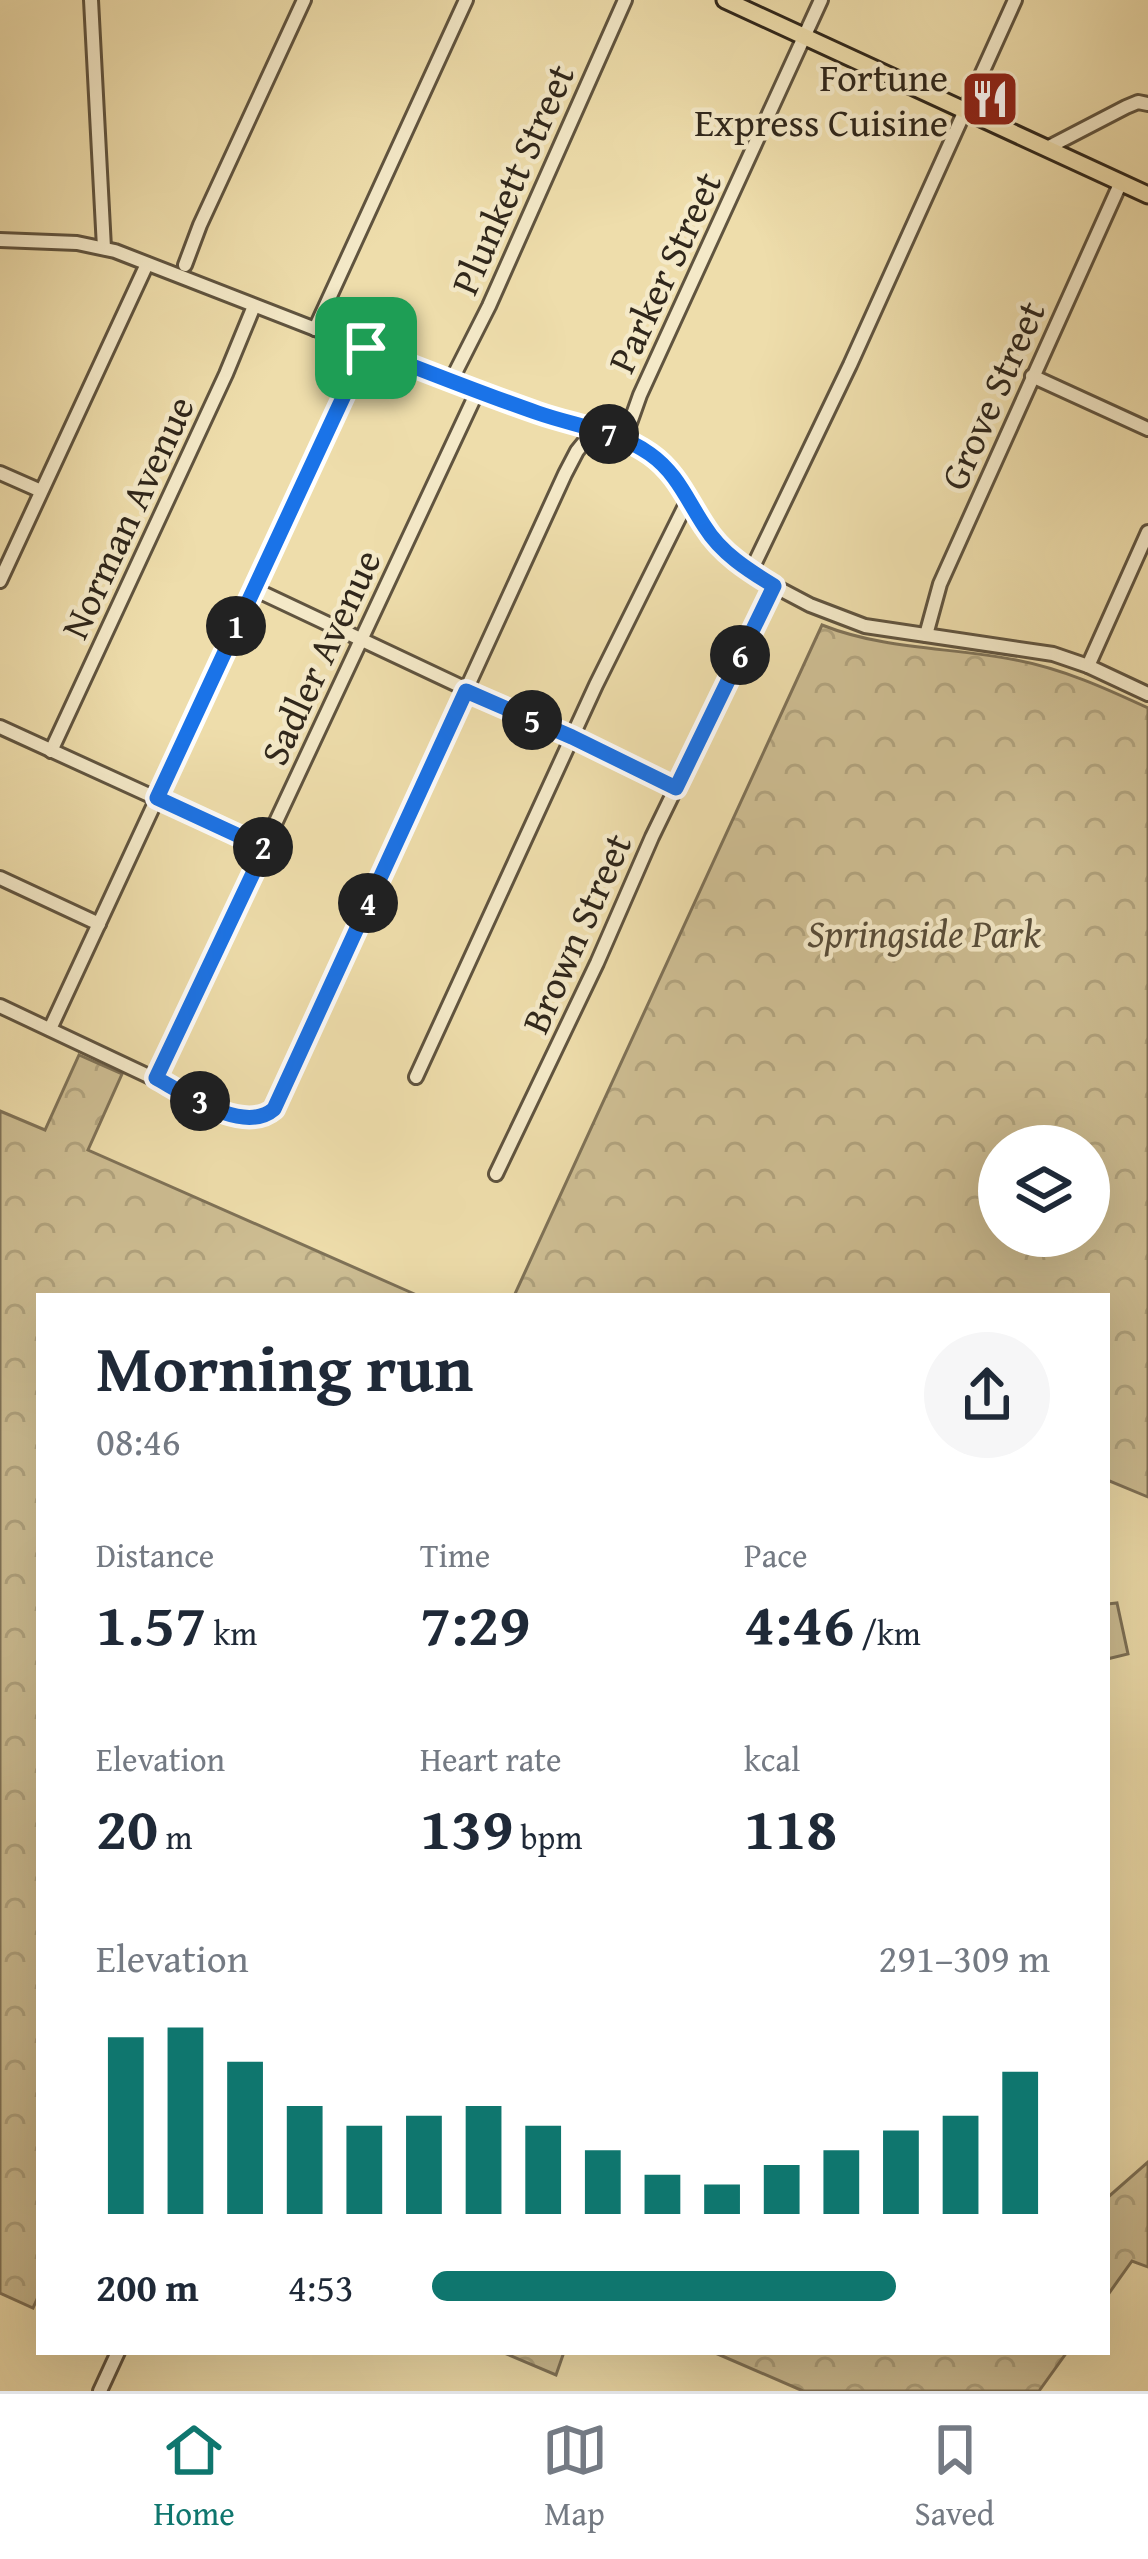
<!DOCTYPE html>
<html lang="en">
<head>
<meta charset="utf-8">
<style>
  :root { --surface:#fff; --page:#f6f6f7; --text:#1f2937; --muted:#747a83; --line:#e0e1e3; --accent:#0f766e }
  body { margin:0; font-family:"Gentium Book Plus",serif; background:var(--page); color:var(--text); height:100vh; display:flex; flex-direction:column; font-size:45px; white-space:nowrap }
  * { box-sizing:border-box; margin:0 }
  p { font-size:39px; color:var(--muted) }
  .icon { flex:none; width:66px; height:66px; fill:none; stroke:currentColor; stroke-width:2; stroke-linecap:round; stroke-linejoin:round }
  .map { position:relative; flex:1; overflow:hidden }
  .sheet { position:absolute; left:36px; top:1293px; width:1074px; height:1062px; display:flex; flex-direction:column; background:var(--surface); border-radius:0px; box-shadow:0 12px 48px #0002 }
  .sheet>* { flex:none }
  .tools { position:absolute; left:978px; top:1125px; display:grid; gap:24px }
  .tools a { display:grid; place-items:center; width:132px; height:132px; border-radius:50%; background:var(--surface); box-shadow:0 12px 48px #0002; font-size:60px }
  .pin { position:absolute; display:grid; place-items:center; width:102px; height:102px; color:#fff; margin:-51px; border-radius:24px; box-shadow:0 6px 18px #0006 }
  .km { position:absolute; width:60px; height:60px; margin:-30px; border-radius:50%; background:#222; color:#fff; font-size:33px; line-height:60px; text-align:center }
  .round { display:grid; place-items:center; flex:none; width:126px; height:126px; border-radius:63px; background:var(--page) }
  .overview { display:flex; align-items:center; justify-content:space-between; height:204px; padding:0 60px }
  h1 { font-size:66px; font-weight:700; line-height:90px }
  .figures { display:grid; grid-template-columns:repeat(3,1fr); gap:18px; height:204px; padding:12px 60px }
  .figures div { display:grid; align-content:center }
  .figures b { font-size:60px; font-weight:700 }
  .figures small { font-size:33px; font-weight:400 }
  .figures p { font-size:33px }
  .chart { height:336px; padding:24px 60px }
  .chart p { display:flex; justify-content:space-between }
  .chart svg { width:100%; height:216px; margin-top:12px; stroke:var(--accent); stroke-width:6 }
  ul { padding:0 60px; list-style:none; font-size:39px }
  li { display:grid; grid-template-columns:192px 144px 1fr; align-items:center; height:90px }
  li i { height:30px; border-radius:15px; background:var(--accent) }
  .menu { display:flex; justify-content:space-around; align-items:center; height:168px; border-top:3px solid var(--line); background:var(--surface); font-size:33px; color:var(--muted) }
  .menu a { display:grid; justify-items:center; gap:6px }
  .menu .selected { color:var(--accent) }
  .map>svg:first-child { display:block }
  .grass { fill:#cebe93; stroke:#7f7257; stroke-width:3 }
  .forest { fill:url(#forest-crowns); stroke:#7f7257; stroke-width:3; fill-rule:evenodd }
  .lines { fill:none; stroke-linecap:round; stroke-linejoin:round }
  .minor-casing { stroke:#60543f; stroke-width:18 }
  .major-casing { stroke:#30271b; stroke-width:21 }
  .minor { stroke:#f4e9c8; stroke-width:12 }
  .major { stroke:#eeddab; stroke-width:15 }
  .route-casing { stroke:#fff; stroke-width:24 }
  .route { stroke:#1a73e8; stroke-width:15 }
  .labels { text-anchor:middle; stroke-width:9; stroke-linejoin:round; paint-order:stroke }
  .poi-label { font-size:39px; fill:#30271b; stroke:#f4e9c8; text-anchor:end }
  .street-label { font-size:39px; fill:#30271b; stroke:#f4e9c8 }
  .park-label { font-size:39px; font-style:italic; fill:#584d39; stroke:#f4e9c8 }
</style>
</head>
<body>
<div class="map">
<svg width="1148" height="2391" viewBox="0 0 1148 2391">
  <defs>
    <pattern id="forest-crowns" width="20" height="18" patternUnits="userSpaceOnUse" patternTransform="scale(3)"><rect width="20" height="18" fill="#cebe93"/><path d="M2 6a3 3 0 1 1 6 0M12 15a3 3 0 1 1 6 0" fill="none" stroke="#b1a37e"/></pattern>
  </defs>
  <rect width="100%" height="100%" fill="#eeddab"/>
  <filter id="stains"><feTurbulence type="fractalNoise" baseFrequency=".00167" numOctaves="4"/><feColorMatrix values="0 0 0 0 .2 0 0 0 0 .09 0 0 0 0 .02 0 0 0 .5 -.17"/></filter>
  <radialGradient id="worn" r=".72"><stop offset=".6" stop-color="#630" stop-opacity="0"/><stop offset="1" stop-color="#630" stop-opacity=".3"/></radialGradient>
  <!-- grass -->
  <path class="grass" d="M1117,1603L1128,1654L1107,1659V1604Z"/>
  <!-- forest -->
  <g class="forest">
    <path d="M822,625C885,650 950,647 1016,660C1063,669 1105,688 1148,708V1497L1107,1480V1296H514ZM999,1146H1089V1236H999Z"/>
    <path d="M79,1055L122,1074L88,1150L419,1296H39V2295L33,2308L0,2293V1111L45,1130Z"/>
    <path d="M1148,2162V2267L1132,2261L1107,2296V2198Z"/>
    <path d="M502,2352H564L556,2375Z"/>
    <path d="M713,2352H1067L1039,2391H803Z"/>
  </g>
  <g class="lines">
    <!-- minor casing -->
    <g class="minor-casing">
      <g id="minor">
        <path d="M91,0L104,248"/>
        <path d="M1047,148L1126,107L1138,102L1148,104"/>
        <path d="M0,240L77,243L115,251L477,392L624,440L644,450L666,465L681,485L705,528L726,552L774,586L810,605L865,626L1053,654L1088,666L1148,694"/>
        <path d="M185,265L200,225L304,0"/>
        <path d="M315,329L466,0"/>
        <path d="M1032,376L1148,429"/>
        <path d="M451,381L489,306L625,0"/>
        <path d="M624,440L640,395L821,0"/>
        <path d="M0,473L41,491"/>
        <path d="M751,571L850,365L1015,0"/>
        <path d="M0,581L147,264"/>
        <path d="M254,589L676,788"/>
        <path d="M926,635L940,584L1121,182"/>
        <path d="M1088,666L1148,532"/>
        <path d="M0,727L265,848"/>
        <path d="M51,751L226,374L254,306"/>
        <path d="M0,878L99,924"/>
        <path d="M0,1006L227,1113C244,1119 259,1122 274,1109L565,474L577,451L594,430"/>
        <path d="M50,1029L366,348"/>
        <path d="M416,1077L596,685L689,498"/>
        <path d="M156,1078L477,392"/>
        <path d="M496,1174L597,963L652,837L774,586"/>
        <path d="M100,2391L118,2352"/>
      </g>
    </g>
    <!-- major casing -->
    <g class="major-casing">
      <path id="major" d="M725,0L1148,195"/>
    </g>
    <!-- minor -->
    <use href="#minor" class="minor"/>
    <!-- major -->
    <use href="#major" class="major"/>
  </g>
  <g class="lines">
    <!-- route casing -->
    <g class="route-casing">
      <path id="route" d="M366,348C423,370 480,393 538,413C575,426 618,431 650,454C677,473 687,500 705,527C721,553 748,570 774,586L676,788L572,737L466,691L274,1109C244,1135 185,1094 156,1078L265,848L157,798Z"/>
    </g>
    <!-- route -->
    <use href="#route" class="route"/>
  </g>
  <!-- icons -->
  <defs>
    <g id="restaurant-square" transform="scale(3)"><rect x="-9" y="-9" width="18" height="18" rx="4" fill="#8f2418" stroke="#f4e9c8"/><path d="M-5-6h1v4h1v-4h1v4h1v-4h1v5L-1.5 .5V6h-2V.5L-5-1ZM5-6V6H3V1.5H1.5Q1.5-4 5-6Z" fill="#fff"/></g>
  </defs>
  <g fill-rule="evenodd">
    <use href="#restaurant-square" x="990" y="99"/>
  </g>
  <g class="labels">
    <!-- poi labels -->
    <g class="poi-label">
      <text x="948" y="91">Fortune<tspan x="948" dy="45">Express Cuisine</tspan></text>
    </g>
    <!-- street labels -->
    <g class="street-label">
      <text transform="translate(512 179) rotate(-66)" y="14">Plunkett Street</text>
      <text transform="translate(664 272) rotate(-65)" y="14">Parker Street</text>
      <text transform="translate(992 395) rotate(-66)" y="14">Grove Street</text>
      <text transform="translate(127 517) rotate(-65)" y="14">Norman Avenue</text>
      <text transform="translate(320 657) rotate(-65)" y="14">Sadler Avenue</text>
      <text transform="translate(576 933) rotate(-66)" y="14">Brown Street</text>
    </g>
    <!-- park labels -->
    <g class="park-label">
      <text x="924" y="947">Springside Park</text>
    </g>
  </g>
  <rect width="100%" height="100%" filter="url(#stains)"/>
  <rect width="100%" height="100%" fill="url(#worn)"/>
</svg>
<div class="tools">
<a><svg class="icon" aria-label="layers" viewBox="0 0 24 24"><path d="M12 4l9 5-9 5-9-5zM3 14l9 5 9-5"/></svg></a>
</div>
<div class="pin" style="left:366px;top:348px;background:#1e9e55"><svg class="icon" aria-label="arrive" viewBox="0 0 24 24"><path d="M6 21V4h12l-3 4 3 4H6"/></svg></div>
<b class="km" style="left:236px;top:626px">1</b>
<b class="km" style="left:263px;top:847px">2</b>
<b class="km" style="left:200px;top:1101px">3</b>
<b class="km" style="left:368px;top:903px">4</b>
<b class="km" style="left:532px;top:720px">5</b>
<b class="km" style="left:740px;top:655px">6</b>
<b class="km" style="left:609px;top:434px">7</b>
<section class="sheet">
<div class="overview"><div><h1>Morning run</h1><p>08:46</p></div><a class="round"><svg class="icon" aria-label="share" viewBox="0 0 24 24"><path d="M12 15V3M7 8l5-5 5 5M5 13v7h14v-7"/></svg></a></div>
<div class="figures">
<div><p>Distance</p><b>1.57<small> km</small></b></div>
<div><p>Time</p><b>7:29</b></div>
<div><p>Pace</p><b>4:46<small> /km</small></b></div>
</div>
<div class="figures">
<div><p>Elevation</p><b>20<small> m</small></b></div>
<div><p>Heart rate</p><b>139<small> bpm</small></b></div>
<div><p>kcal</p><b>118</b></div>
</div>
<div class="chart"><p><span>Elevation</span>291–309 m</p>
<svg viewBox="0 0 160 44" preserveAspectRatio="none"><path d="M5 44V8M15 44V6M25 44V13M35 44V22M45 44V26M55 44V24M65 44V22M75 44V26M85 44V31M95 44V36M105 44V38M115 44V34M125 44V31M135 44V27M145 44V24M155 44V15"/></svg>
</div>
<ul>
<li><b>200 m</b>4:53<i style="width:75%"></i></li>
</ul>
</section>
</div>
<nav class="menu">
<a class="selected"><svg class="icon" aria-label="home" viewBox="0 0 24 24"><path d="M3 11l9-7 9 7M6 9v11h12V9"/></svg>Home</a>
<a><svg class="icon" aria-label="map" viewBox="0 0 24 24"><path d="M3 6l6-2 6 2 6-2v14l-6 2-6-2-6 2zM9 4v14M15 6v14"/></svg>Map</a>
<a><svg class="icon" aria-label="saved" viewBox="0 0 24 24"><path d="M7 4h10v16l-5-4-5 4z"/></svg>Saved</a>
</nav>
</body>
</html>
